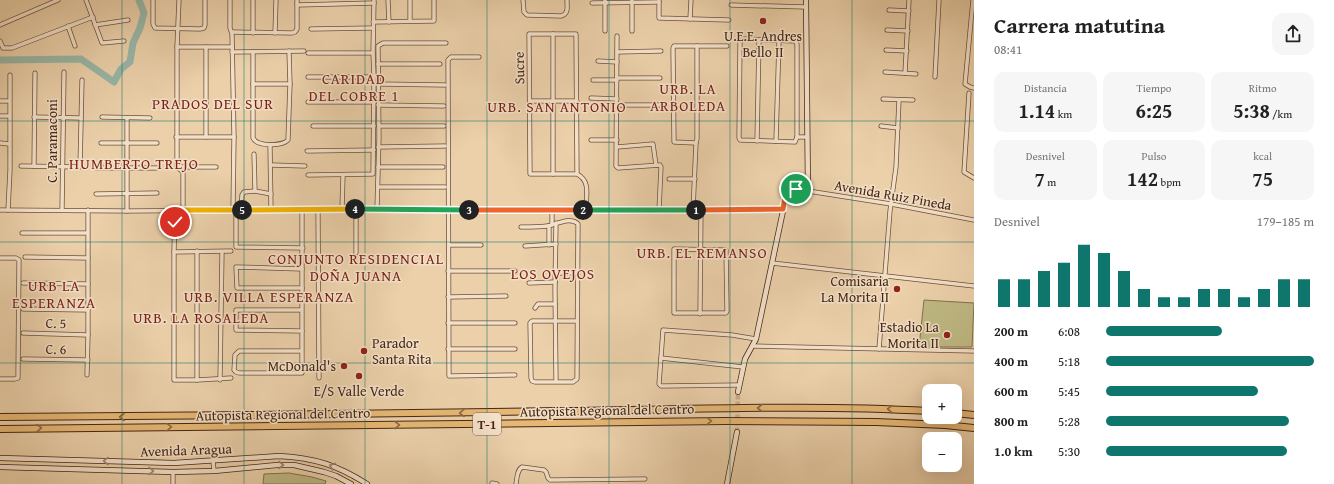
<!DOCTYPE html>
<html lang="es">
<head>
<meta charset="utf-8">
<style>
  :root { --surface:#fff; --page:#f6f6f6; --text:#222; --muted:#767676; --accent:#0f766e }
  body { margin:0; font-family:"Gentium Book Plus",serif; background:var(--page); color:var(--text); height:100vh; display:flex; flex-direction:column; font-size:15px; white-space:nowrap }
  * { box-sizing:border-box; margin:0 }
  p { font-size:13px; color:var(--muted) }
  .icon { flex:none; width:22px; height:22px; fill:none; stroke:currentColor; stroke-width:2; stroke-linecap:round; stroke-linejoin:round }
  .map { position:relative; flex:1; overflow:hidden }
  .sheet { display:flex; flex-direction:column; background:var(--surface); width:360px }
  .sheet>* { flex:none }
  .buttons { position:absolute; left:922px; top:384px; display:grid; gap:8px }
  .buttons a { display:grid; place-items:center; width:40px; height:40px; border-radius:8px; background:var(--surface); box-shadow:0 4px 16px #0002; font-size:20px }
  .pin { position:absolute; display:grid; place-items:center; width:34px; height:34px; color:#fff; margin:-17px; border:2px solid #fff; border-radius:50%; box-shadow:0 1px 4px #0007 }
  .km { position:absolute; width:20px; height:20px; margin:-10px; border-radius:50%; background:#222; color:#fff; font-size:11px; line-height:20px; text-align:center }
  .round { display:grid; place-items:center; flex:none; width:42px; height:42px; border-radius:12px; background:var(--page) }
  .summary { display:flex; align-items:center; justify-content:space-between; height:68px; padding:0 20px }
  h1 { font-size:22px; font-weight:700; line-height:30px }
  .metrics { display:grid; grid-template-columns:repeat(3,1fr); gap:6px; height:68px; padding:4px 20px }
  .metrics div { display:grid; align-content:center; border-radius:10px; background:var(--page); text-align:center }
  .metrics b { font-size:20px; font-weight:700 }
  .metrics small { font-size:11px; font-weight:400 }
  .metrics p { font-size:11px }
  .chart { height:112px; padding:8px 20px }
  .chart p { display:flex; justify-content:space-between }
  .chart svg { width:100%; height:72px; margin-top:4px; stroke:var(--accent); stroke-width:6 }
  ul { padding:0 20px; list-style:none; font-size:13px }
  li { display:grid; grid-template-columns:64px 48px 1fr; align-items:center; height:30px }
  li i { height:10px; border-radius:5px; background:var(--accent) }
  main { display:flex; flex:1; min-height:0 }
  .map>svg:first-child { display:block }
  .pitch { fill:#bfb984; stroke:#82704c }
  .lines { fill:none; stroke-linecap:round; stroke-linejoin:round }
  .river { stroke:#98b7a8; stroke-width:7 }
  .secondary-tunnel { stroke:#caae8c; stroke-width:4.5; stroke-dasharray:4.5 2; stroke-linecap:butt }
  .street-casing { stroke:#6f503a; stroke-width:5 }
  .secondary-casing { stroke:#462615; stroke-width:6 }
  .highway-casing { stroke:#462615; stroke-width:8 }
  .street { stroke:#f2e0c8; stroke-width:3.5 }
  .secondary { stroke:#f2e0c8; stroke-width:4.5 }
  .highway { stroke:#e6b875; stroke-width:6 }
  .oneway { stroke:#8e6840 }
  .oneway2 { stroke:#9c836e }
  .split-1-casing { stroke:#fff; stroke-width:8 }
  .split-2-casing { stroke:#fff; stroke-width:8 }
  .split-3-casing { stroke:#fff; stroke-width:8 }
  .split-4-casing { stroke:#fff; stroke-width:8 }
  .split-5-casing { stroke:#fff; stroke-width:8 }
  .split-6-casing { stroke:#fff; stroke-width:8 }
  .split-1 { stroke:#f0652b; stroke-width:5 }
  .split-2 { stroke:#22a559; stroke-width:5 }
  .split-3 { stroke:#f0652b; stroke-width:5 }
  .split-4 { stroke:#22a559; stroke-width:5 }
  .split-5 { stroke:#f5b400; stroke-width:5 }
  .split-6 { stroke:#f5b400; stroke-width:5 }
  .grid { fill:none; stroke:#0f766e; stroke-width:1; stroke-opacity:0.55 }
  .poi-dot { fill:#8f2418; stroke:#f2e0c8; stroke-width:1.5 }
  .labels { text-anchor:middle; stroke-width:3; stroke-linejoin:round; paint-order:stroke }
  .shield { fill:#f2e0c8; stroke:#7a5e4b; stroke-width:1 }
  .shield-label { font-size:13px; font-weight:bold; fill:#462615 }
  .poi-label { font-size:14px; fill:#462615; stroke:#f2e0c8; text-anchor:end }
  .street-label { font-size:14px; fill:#462615; stroke:#f2e0c8 }
  .neighbourhood-label { font-size:15px; letter-spacing:1px; fill:#7a1f14; stroke:#f2e0c8 }
</style>
</head>
<body>
<main>
<div class="map">
<svg width="974" height="484" viewBox="0 0 974 484">
  <rect width="100%" height="100%" fill="#ebd0aa"/>
  <filter id="stains"><feTurbulence type="fractalNoise" baseFrequency=".005" numOctaves="4"/><feColorMatrix values="0 0 0 0 .2 0 0 0 0 .09 0 0 0 0 .02 0 0 0 .5 -.17"/></filter>
  <radialGradient id="worn" r=".72"><stop offset=".6" stop-color="#630" stop-opacity="0"/><stop offset="1" stop-color="#630" stop-opacity=".3"/></radialGradient>
  <!-- pitch -->
  <g class="pitch">
    <path d="M924,300L974,303L972,347H919Z"/>
    <path d="M289,473L312,477L326,481L325,484H263L264,474Z"/>
  </g>
  <g class="lines">
    <!-- river -->
    <path class="river" d="M0,60L81,59L114,82L121,69L130,62L133,43L140,28L144,13L139,0"/>
    <!-- secondary-tunnel -->
    <path class="secondary-tunnel" d="M737,432L738,392"/>
    <!-- street casing -->
    <g class="street-casing">
      <g id="street">
        <path d="M86,0L102,43L124,41"/>
        <path d="M153,0V24L155,28L200,29L204,28L205,25V0"/>
        <path d="M179,0L177,47V167L183,172V210"/>
        <path d="M388,0L389,22"/>
        <path d="M523,0L524,12L527,15L561,16C569,14 567,7 567,0"/>
        <path d="M605,0V31"/>
        <path d="M632,0V31"/>
        <path d="M659,0V18L729,20"/>
        <path d="M973,0L965,84L970,87L974,88"/>
        <path d="M592,3L659,2"/>
        <path d="M297,5L374,3"/>
        <path d="M731,5L806,7"/>
        <path d="M889,10L909,11"/>
        <path d="M690,19L691,0"/>
        <path d="M410,21V0"/>
        <path d="M373,22L434,21V0"/>
        <path d="M0,25L58,0"/>
        <path d="M95,25L128,20"/>
        <path d="M68,26L75,46"/>
        <path d="M311,29L373,28"/>
        <path d="M887,30L908,31"/>
        <path d="M232,32L292,33L295,32L297,29V0"/>
        <path d="M253,33V0"/>
        <path d="M275,33L276,0"/>
        <path d="M553,34V174"/>
        <path d="M617,36L616,166L618,168L660,165L661,167L659,210"/>
        <path d="M744,39L795,41L797,44V137L795,142L740,140L739,138L740,41Z"/>
        <path d="M0,41L3,48H12L93,17"/>
        <path d="M177,47H232"/>
        <path d="M206,47V137"/>
        <path d="M886,50L907,51"/>
        <path d="M232,52L304,51"/>
        <path d="M253,52V138C257,147 283,146 288,140L290,84L289,51"/>
        <path d="M617,52L661,51"/>
        <path d="M308,53H373"/>
        <path d="M479,57H451L448,60L449,376L515,375"/>
        <path d="M598,61L617,62"/>
        <path d="M378,64H440"/>
        <path d="M885,72L916,74"/>
        <path d="M905,73L909,0"/>
        <path d="M308,77H374L373,53L374,0"/>
        <path d="M935,77L939,0"/>
        <path d="M617,78H660"/>
        <path d="M593,80H617"/>
        <path d="M253,84H290"/>
        <path d="M378,84L445,85"/>
        <path d="M969,93L964,172L974,178"/>
        <path d="M591,98L617,99"/>
        <path d="M883,99L913,100"/>
        <path d="M0,101H9"/>
        <path d="M530,101H577"/>
        <path d="M308,102H374"/>
        <path d="M378,105L444,106"/>
        <path d="M617,105H660"/>
        <path d="M0,116H9"/>
        <path d="M34,117L81,118"/>
        <path d="M102,117L150,118"/>
        <path d="M313,126H374"/>
        <path d="M379,126H444"/>
        <path d="M881,126L898,128"/>
        <path d="M176,137H234L232,34L230,28V0"/>
        <path d="M797,137H806"/>
        <path d="M591,140H617"/>
        <path d="M757,141L759,40"/>
        <path d="M776,141L779,41"/>
        <path d="M0,143L9,144"/>
        <path d="M101,143H157"/>
        <path d="M696,143L674,142L673,48L674,46H727"/>
        <path d="M270,145L271,210"/>
        <path d="M378,147L445,146"/>
        <path d="M617,147L653,144L656,165"/>
        <path d="M307,151L374,150"/>
        <path d="M254,154L255,191L271,194"/>
        <path d="M271,165L305,166"/>
        <path d="M21,166L80,167L82,80"/>
        <path d="M34,166L35,73"/>
        <path d="M178,167H216"/>
        <path d="M378,167H443"/>
        <path d="M96,168H157"/>
        <path d="M577,174L576,34H529L530,174H577C591,181 586,196 586,210"/>
        <path d="M308,175L373,174L374,77"/>
        <path d="M669,179H695"/>
        <path d="M378,187H445"/>
        <path d="M808,191L891,204L974,220"/>
        <path d="M96,194L157,193"/>
        <path d="M342,209L343,175"/>
        <path d="M377,209L379,138L378,46L383,43H446"/>
        <path d="M0,210L127,211L377,209L659,210L783,209"/>
        <path d="M8,210L10,170V75"/>
        <path d="M62,210L64,72"/>
        <path d="M175,210L174,252V380H197L231,378"/>
        <path d="M233,210L234,137"/>
        <path d="M241,210L242,195L244,192L255,191"/>
        <path d="M318,210L319,378"/>
        <path d="M552,210V225"/>
        <path d="M693,210L696,143L697,139V46"/>
        <path d="M127,211V118"/>
        <path d="M236,215V247L303,248"/>
        <path d="M521,227C530,227 539,227 547,226C555,225 571,216 578,224L577,379L573,382H535L532,381L531,378L530,323L532,321H577"/>
        <path d="M22,233H87"/>
        <path d="M449,245H481"/>
        <path d="M549,245V226"/>
        <path d="M525,246L556,244"/>
        <path d="M674,249L726,250L727,311L726,313H674Z"/>
        <path d="M174,252L231,251"/>
        <path d="M356,253V209"/>
        <path d="M25,257L88,258"/>
        <path d="M0,258H16L19,260L18,375V378L15,379H0"/>
        <path d="M772,263L974,286"/>
        <path d="M302,269L236,267L237,288H302"/>
        <path d="M448,271H515"/>
        <path d="M555,273H577"/>
        <path d="M23,283L88,284"/>
        <path d="M529,283L555,282"/>
        <path d="M448,297L506,296"/>
        <path d="M535,308L538,304H555"/>
        <path d="M23,309L88,310"/>
        <path d="M301,310H236V330L302,331"/>
        <path d="M700,314L701,210"/>
        <path d="M448,323H515"/>
        <path d="M23,333L88,335"/>
        <path d="M752,346L974,351"/>
        <path d="M448,349H515"/>
        <path d="M879,349L890,211L896,167L899,100"/>
        <path d="M302,351H239L235,355L234,370L236,372L239,373H302V210"/>
        <path d="M661,358L743,367"/>
        <path d="M23,359L88,360"/>
        <path d="M87,375L88,335V210"/>
        <path d="M197,380V251"/>
        <path d="M220,380L222,252"/>
        <path d="M556,381L555,289L556,223"/>
        <path d="M739,385L661,386L659,384L663,330L732,335L756,339"/>
        <path d="M213,461L214,471"/>
        <path d="M492,483L497,484"/>
        <path d="M173,484V472"/>
        <path d="M516,484C517,478 517,470 522,467L544,470L546,472L548,478L550,480L645,479"/>
      </g>
    </g>
    <!-- secondary casing -->
    <g class="secondary-casing">
      <g id="secondary">
        <path d="M738,392L745,359L756,339L787,192C793,187 801,190 808,191L806,0"/>
        <path d="M0,458L174,463L279,456C315,458 337,465 367,484"/>
        <path d="M0,467L173,472L214,471L277,465H294L324,472L336,476L351,484"/>
        <path d="M727,484L737,432"/>
      </g>
    </g>
    <!-- highway casing -->
    <g class="highway-casing">
      <g id="highway">
        <path d="M955,413L974,415"/>
        <path d="M0,417C187,416 373,414 560,411C683,410 806,404 929,411"/>
        <path d="M0,429L726,421L876,422L945,425L974,428"/>
      </g>
    </g>
    <!-- street -->
    <use href="#street" class="street"/>
    <!-- secondary -->
    <use href="#secondary" class="secondary"/>
    <!-- highway -->
    <use href="#highway" class="highway"/>
  </g>
  <!-- one-way arrows -->
  <defs><path id="oneway-chevron" d="M-2-3.5L2.5 0L-2 3.5" fill="none" stroke-width="1.6" stroke-linecap="round" stroke-linejoin="round"/></defs>
  <g class="oneway">
    <use href="#oneway-chevron" transform="translate(760 408) rotate(180)"/>
    <use href="#oneway-chevron" transform="translate(890 409) rotate(-177)"/>
    <use href="#oneway-chevron" transform="translate(462 413) rotate(179)"/>
    <use href="#oneway-chevron" transform="translate(122 417) rotate(180)"/>
    <use href="#oneway-chevron" transform="translate(709 421) rotate(-1)"/>
    <use href="#oneway-chevron" transform="translate(397 425) rotate(-1)"/>
    <use href="#oneway-chevron" transform="translate(169 427) rotate(-1)"/>
    <use href="#oneway-chevron" transform="translate(39 428) rotate(-1)"/>
  </g>
  <g class="oneway2">
    <use href="#oneway-chevron" transform="translate(106 461) rotate(-178)"/>
    <use href="#oneway-chevron" transform="translate(281 465)"/>
    <use href="#oneway-chevron" transform="translate(332 466) rotate(-160)"/>
    <use href="#oneway-chevron" transform="translate(151 471) rotate(2)"/>
  </g>
  <g class="lines">
    <!-- split-1 casing -->
    <g class="split-1-casing">
      <path id="split-1" d="M696,210L783,209C785,199 784,190 796,189"/>
    </g>
    <!-- split-2 casing -->
    <g class="split-2-casing">
      <path id="split-2" d="M583,210H696"/>
    </g>
    <!-- split-3 casing -->
    <g class="split-3-casing">
      <path id="split-3" d="M469,210H583"/>
    </g>
    <!-- split-4 casing -->
    <g class="split-4-casing">
      <path id="split-4" d="M355,209L469,210"/>
    </g>
    <!-- split-5 casing -->
    <g class="split-5-casing">
      <path id="split-5" d="M242,210L355,209"/>
    </g>
    <!-- split-6 casing -->
    <g class="split-6-casing">
      <path id="split-6" d="M175,222V210H242"/>
    </g>
    <!-- split-1 -->
    <use href="#split-1" class="split-1"/>
    <!-- split-2 -->
    <use href="#split-2" class="split-2"/>
    <!-- split-3 -->
    <use href="#split-3" class="split-3"/>
    <!-- split-4 -->
    <use href="#split-4" class="split-4"/>
    <!-- split-5 -->
    <use href="#split-5" class="split-5"/>
    <!-- split-6 -->
    <use href="#split-6" class="split-6"/>
  </g>
  <!-- grid -->
  <path class="grid" d="M122,0V484M244,0V484M365,0V484M487,0V484M609,0V484M730,0V484M852,0V484M0,121H974M0,242H974M0,363H974"/>
  <!-- markers -->
  <g class="poi-dot">
    <circle cx="763" cy="21" r="4"/>
    <circle cx="897" cy="289" r="4"/>
    <circle cx="947" cy="335" r="4"/>
    <circle cx="364" cy="351" r="4"/>
    <circle cx="344" cy="366" r="4"/>
    <circle cx="359" cy="376" r="4"/>
  </g>
  <g class="labels">
    <!-- shield labels -->
    <rect class="shield" x="473" y="413" width="28" height="22" rx="3"/>
    <g class="shield-label">
      <text x="487" y="429">T-1</text>
    </g>
    <!-- poi labels -->
    <g class="poi-label">
      <text x="763" y="41" text-anchor="middle">U.E.E. Andres<tspan x="763" dy="16">Bello II</tspan></text>
      <text x="889" y="286">Comisaria<tspan x="889" dy="16">La Morita II</tspan></text>
      <text x="939" y="332">Estadio La<tspan x="939" dy="16">Morita II</tspan></text>
      <text x="372" y="348" text-anchor="start">Parador<tspan x="372" dy="16">Santa Rita</tspan></text>
      <text x="336" y="371">McDonald's</text>
      <text x="359" y="396" text-anchor="middle">E/S Valle Verde</text>
    </g>
    <!-- street labels -->
    <g class="street-label">
      <text transform="translate(519 68) rotate(-91)" y="5">Sucre</text>
      <text transform="translate(52 141) rotate(-90)" y="5">C. Paramaconi</text>
      <text transform="translate(893 195) rotate(10)" y="5">Avenida Ruiz Pineda</text>
      <text transform="translate(56 323) rotate(1)" y="5">C. 5</text>
      <text transform="translate(56 349) rotate(1)" y="5">C. 6</text>
      <text transform="translate(607 410) rotate(-1)" y="5">Autopista Regional del Centro</text>
      <text transform="translate(283 414) rotate(-1)" y="5">Autopista Regional del Centro</text>
      <text transform="translate(186 450) rotate(-2)" y="5">Avenida Aragua</text>
    </g>
    <!-- neighbourhood labels -->
    <g class="neighbourhood-label">
      <text x="354" y="84">CARIDAD<tspan x="354" dy="17">DEL COBRE 1</tspan></text>
      <text x="688" y="94">URB. LA<tspan x="688" dy="17">ARBOLEDA</tspan></text>
      <text x="213" y="109">PRADOS DEL SUR</text>
      <text x="557" y="112">URB. SAN ANTONIO</text>
      <text x="134" y="169">HUMBERTO TREJO</text>
      <text x="702" y="258">URB. EL REMANSO</text>
      <text x="356" y="264">CONJUNTO RESIDENCIAL<tspan x="356" dy="17">DOÑA JUANA</tspan></text>
      <text x="553" y="279">LOS OVEJOS</text>
      <text x="54" y="291">URB LA<tspan x="54" dy="17">ESPERANZA</tspan></text>
      <text x="269" y="302">URB. VILLA ESPERANZA</text>
      <text x="201" y="323">URB. LA ROSALEDA</text>
    </g>
  </g>
  <rect width="100%" height="100%" filter="url(#stains)"/>
  <rect width="100%" height="100%" fill="url(#worn)"/>
</svg>
<div class="buttons">
<a>+</a>
<a>−</a>
</div>
<div class="pin" style="left:796px;top:189px;background:#1e9e55"><svg class="icon" aria-label="arrive" viewBox="0 0 24 24"><path d="M6 21V4h12l-3 4 3 4H6"/></svg></div>
<div class="pin" style="left:175px;top:222px;background:#d93025"><svg class="icon" aria-label="check" viewBox="0 0 24 24"><path d="M5 12l5 5 9-10"/></svg></div>
<b class="km" style="left:696px;top:210px">1</b>
<b class="km" style="left:583px;top:210px">2</b>
<b class="km" style="left:469px;top:210px">3</b>
<b class="km" style="left:355px;top:209px">4</b>
<b class="km" style="left:242px;top:210px">5</b>
</div>
<section class="sheet">
<div class="summary"><div><h1>Carrera matutina</h1><p>08:41</p></div><a class="round"><svg class="icon" aria-label="share" viewBox="0 0 24 24"><path d="M12 15V3M7 8l5-5 5 5M5 13v7h14v-7"/></svg></a></div>
<div class="metrics">
<div><p>Distancia</p><b>1.14<small> km</small></b></div>
<div><p>Tiempo</p><b>6:25</b></div>
<div><p>Ritmo</p><b>5:38<small> /km</small></b></div>
</div>
<div class="metrics">
<div><p>Desnivel</p><b>7<small> m</small></b></div>
<div><p>Pulso</p><b>142<small> bpm</small></b></div>
<div><p>kcal</p><b>75</b></div>
</div>
<div class="chart"><p><span>Desnivel</span>179–185 m</p>
<svg viewBox="0 0 160 44" preserveAspectRatio="none"><path d="M5 44V27M15 44V27M25 44V22M35 44V17M45 44V6M55 44V11M65 44V22M75 44V33M85 44V38M95 44V38M105 44V33M115 44V33M125 44V38M135 44V33M145 44V27M155 44V27"/></svg>
</div>
<ul>
<li><b>200 m</b>6:08<i style="width:56%"></i></li>
<li><b>400 m</b>5:18<i style="width:100%"></i></li>
<li><b>600 m</b>5:45<i style="width:73%"></i></li>
<li><b>800 m</b>5:28<i style="width:88%"></i></li>
<li><b>1.0 km</b>5:30<i style="width:87%"></i></li>
</ul>
</section>
</main>
</body>
</html>
